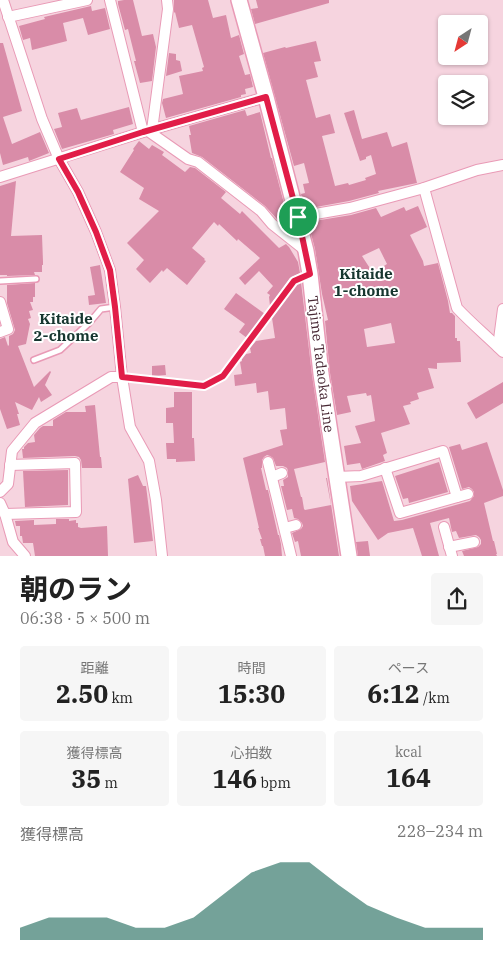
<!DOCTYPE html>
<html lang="ja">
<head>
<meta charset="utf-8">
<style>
  :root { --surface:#fff; --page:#f6f6f6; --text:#222; --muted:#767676; --accent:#3a7c6e }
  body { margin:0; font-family:"IBM Plex Serif","Noto Sans JP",serif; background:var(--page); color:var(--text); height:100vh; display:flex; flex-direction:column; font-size:19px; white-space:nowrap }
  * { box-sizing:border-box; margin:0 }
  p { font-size:16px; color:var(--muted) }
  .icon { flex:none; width:28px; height:28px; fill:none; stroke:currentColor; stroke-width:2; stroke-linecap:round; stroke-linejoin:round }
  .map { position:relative; height:556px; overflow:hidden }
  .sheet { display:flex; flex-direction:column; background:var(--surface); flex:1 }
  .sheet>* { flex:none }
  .needle { width:32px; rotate:216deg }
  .fabs { position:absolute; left:438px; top:15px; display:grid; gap:10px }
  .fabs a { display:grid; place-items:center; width:50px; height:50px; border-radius:5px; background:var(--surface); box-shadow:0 1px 4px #0004; font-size:25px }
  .pin { position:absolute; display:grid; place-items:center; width:42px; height:42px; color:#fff; margin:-21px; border:2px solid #fff; border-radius:50%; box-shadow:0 1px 5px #0007 }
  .round { display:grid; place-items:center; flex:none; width:52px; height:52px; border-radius:5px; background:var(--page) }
  .head { display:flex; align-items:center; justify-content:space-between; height:85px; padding:0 20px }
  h1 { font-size:28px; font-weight:700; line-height:38px }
  .metrics { display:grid; grid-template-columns:repeat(3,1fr); gap:8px; height:85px; padding:5px 20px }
  .metrics div { display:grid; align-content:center; border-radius:5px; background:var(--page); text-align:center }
  .metrics b { font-size:25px; font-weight:700 }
  .metrics small { font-size:14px; font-weight:400 }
  .metrics p { font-size:14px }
  .chart { height:140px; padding:10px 20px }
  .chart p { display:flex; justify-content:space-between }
  .chart svg { width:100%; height:90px; margin-top:5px; fill:var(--accent); opacity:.7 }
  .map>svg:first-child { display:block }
  .building { fill:#d98ca8; fill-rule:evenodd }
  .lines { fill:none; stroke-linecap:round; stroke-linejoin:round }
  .lane-casing { stroke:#e99ab6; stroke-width:8 }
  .street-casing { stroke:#e99ab6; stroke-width:12 }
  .secondary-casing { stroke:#e99ab6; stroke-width:18 }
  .lane { stroke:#fff; stroke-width:5 }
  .street { stroke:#fff; stroke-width:10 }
  .secondary { stroke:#fff; stroke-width:15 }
  .route-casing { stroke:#fff; stroke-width:10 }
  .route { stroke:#e11d48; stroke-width:6 }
  .labels { text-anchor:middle; stroke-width:4; stroke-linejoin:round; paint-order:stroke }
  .street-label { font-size:14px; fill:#462632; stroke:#fff }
  .neighbourhood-label { font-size:15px; font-weight:bold; fill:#16362f; stroke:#fff }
</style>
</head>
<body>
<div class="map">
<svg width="503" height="556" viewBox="0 0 503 556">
  <rect width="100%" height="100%" fill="#f6d4df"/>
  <!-- building -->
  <g class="building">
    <path d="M124,0H133L142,36L153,34L156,47L152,81L140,83L134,61H136L128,29L125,30L118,4V1Z"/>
    <path d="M174,0H208L213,18L226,15L231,38L239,35L244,54L239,56L245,75L250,74L253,87L245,89L246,94L241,95V97L166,118L162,103L163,99L183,94L179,76L203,71L202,68L204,67L192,25L179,28L175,12L174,13Z"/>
    <path d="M256,0H329V3L255,24L251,9L258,8Z"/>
    <path d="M91,6L92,11L105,8L110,29L88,35L83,18L63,23L67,41L32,50L30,38L23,40L19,26L45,19L44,17Z"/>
    <path d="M316,41L321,61L314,62L318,77L306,80L316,118L330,114L335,133L322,136L335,186L348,183L349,185L366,180L365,178L376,174L371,155L366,157V159L360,161L344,113L354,110L362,139L387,132L392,147L407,142L417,183L378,191L379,193L349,201L305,209L301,194L305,193L303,184L309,183L304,163L294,166L263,53L285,47L286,48Z"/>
    <path d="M0,43H3L22,111L3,117L12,144L40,132L49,153L29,161L28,157L3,165L0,153Z"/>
    <path d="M169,53L176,54V60L180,61L182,71L166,76Z"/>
    <path d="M129,107L133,124L113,130L114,134L62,149L54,129L62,127L58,113L77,108L81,120Z"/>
    <path d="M245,110L247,116L260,112L271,158H272L291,230L277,219L265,206L202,157L192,153L189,135H191L189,126Z"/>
    <path d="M139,141L149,149L152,145L164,152L162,155L185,172L190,167L195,168L226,192L221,198L240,214L242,211L279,248L286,244L289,247L298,262L300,273L290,278L270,306L269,297L270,295L267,293L273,286L259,271L245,285L239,278L260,258L238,239L237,241L219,224L218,226L214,222L192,248L205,259L204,260L206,261L187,285L167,268L163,272L162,270L150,283L136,269L144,260L127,243L159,211L139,199L144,188L120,172L134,150L133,149Z"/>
    <path d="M16,181L11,236L42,235L43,262V265H42V272H34L35,275L7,276V275H0V186Z"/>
    <path d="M418,206L427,227L410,235L423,261L424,266L438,263L448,301L450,313H452L455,316V338H457V341H460L461,362L437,363V369L428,368L434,388L417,393L419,399L410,402L411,404L403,406L410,424L381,433L387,453L383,455L385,461L362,469L360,463L347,465L344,446L361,443L355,426L375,421L371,395L367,396L366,393L347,396L351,412L337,415L330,373L325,321L328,320L322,294L315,249L308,222L351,215L376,208L381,217L404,207L406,211ZM379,248L387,264L373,273L362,256ZM391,323L395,343L367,347L364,329Z"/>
    <path d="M100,265L106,303L89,305L88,296L95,295L90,267Z"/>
    <path d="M301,282L312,375L325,462L294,469L301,497H302L304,509L305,510L331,505L326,478H327L339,556H301L298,541L295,542L292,533L301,529L303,526L302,523L298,519L294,518L292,509L287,510L281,486H284L283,480L288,477V471L287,468L283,466H276L273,458L270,456L267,455L264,457L262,460V468H261L266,490H268L278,535H279L281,544L282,556H265L263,546H262L260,539H262L258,528H259L243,458L283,445L280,430L287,429L285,408L270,410L268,391L257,393L256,383L235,386L234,375L242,374L240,362L242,361V359L246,354L251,353L250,348L256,341L275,338L272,318L297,284Z"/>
    <path d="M35,283V297H33V302H30L33,310L29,311L31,318L28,319L30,324L26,344L18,346L34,387L50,371L51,372L45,385L52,395L41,402L39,397L32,410L15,402L19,414H17L20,425L7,429L0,409V339L5,337L8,346L9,345V336L13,334L15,330L7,303V285Z"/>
    <path d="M236,293L265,314L247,338L239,332L245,324L224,309Z"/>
    <path d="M165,365L166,375L152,376V366Z"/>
    <path d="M503,382V403L476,419L467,403Z"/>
    <path d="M174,392H192V438H194L195,461L176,462V459H167L166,443H174L173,423H166V408L174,407Z"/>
    <path d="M95,405L100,457H101L102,468H82L81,460L79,457L75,456L23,458L22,449H24V447L28,443L35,442L34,435L40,428L43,426H53V420L66,412H86L85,406Z"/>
    <path d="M487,442L503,490V496L484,503L493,541H494L497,554H496L497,556H464L462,551L478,547L481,544V540L479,537L476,535L459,538L456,531L452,532L449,518L430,523L439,556H422L413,528L388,533L378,540L352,501L350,486L382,481L394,521L402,520L470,501L474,496V492L472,489L469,487L462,489L449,447L460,444L462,450Z"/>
    <path d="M439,462L448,492L409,503L408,498L403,499L395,476Z"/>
    <path d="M68,470V505L25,507L23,471Z"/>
    <path d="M138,475L143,486H146L153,541L134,543L128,479Z"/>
    <path d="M56,519H69V521L76,520V523H78V527L81,528L107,526L108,556H35L33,543H23L22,536H20V526H16L15,521L34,520V525L56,524Z"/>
    <path d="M368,541L370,556H358L356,542Z"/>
  </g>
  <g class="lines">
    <!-- lane casing -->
    <g class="lane-casing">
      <g id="lane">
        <path d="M0,281L36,279"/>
        <path d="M34,360L60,350L89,323L101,309L115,307"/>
        <path d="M122,377L204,386L223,376L239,356L294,281L309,274"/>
      </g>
    </g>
    <!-- street casing -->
    <g class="street-casing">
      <g id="street">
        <path d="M3,0L42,119L59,159L78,192L96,232L110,270L115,307L122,377L130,427L149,461L156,500L162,556"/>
        <path d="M110,0L143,132"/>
        <path d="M8,17L87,0"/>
        <path d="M152,130L168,9L167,0"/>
        <path d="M148,131L188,159L198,162L261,211L272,224L306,251"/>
        <path d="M0,177L143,132L266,97"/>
        <path d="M424,188L457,308C472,324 488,337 503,352"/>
        <path d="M298,217L350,208L424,188L477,170L503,165"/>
        <path d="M0,302L8,329L0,332"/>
        <path d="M498,347L503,309"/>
        <path d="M268,462L291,556"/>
        <path d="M385,468L400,513L468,494"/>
        <path d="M272,477L282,473"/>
        <path d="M336,477L361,476L443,451L457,497"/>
        <path d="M0,492L8,484L12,451L35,423L111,377H122"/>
        <path d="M0,503L5,514L13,542L25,556"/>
        <path d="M5,514L76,512L75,463L10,465"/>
        <path d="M444,527L452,556"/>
        <path d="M285,528L296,525"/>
        <path d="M449,547L474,542"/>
      </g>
    </g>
    <!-- secondary casing -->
    <g class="secondary-casing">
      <path id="secondary" d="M239,0L266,97L306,251L310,274L321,374L349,556"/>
    </g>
    <!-- lane -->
    <use href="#lane" class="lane"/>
    <!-- street -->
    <use href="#street" class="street"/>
    <!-- secondary -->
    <use href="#secondary" class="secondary"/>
  </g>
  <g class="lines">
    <!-- route casing -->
    <g class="route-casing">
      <path id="route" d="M266,97L298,217L310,274L294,281L223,376L204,386L122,377L115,307L110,270L96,232L78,192L59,159L143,132Z"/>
    </g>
    <!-- route -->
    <use href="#route" class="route"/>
  </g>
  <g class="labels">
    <!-- street labels -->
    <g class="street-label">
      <text transform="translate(321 364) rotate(83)" y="5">Tajime Tadaoka Line</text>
    </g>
    <!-- neighbourhood labels -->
    <g class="neighbourhood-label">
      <text x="366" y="279">Kitaide<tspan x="366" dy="17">1-chome</tspan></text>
      <text x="66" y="324">Kitaide<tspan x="66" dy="17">2-chome</tspan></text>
    </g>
  </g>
</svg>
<div class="fabs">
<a><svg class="needle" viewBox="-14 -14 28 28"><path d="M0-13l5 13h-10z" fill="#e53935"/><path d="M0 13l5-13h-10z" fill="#767676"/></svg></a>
<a><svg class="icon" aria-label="layers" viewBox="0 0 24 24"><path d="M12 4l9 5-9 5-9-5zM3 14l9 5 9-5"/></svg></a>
</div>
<div class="pin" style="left:298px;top:217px;background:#1e9e55"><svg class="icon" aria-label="arrive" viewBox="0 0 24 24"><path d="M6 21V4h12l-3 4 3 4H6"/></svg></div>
</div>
<section class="sheet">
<div class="head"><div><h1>朝のラン</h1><p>06:38 · 5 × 500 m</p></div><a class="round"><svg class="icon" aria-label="share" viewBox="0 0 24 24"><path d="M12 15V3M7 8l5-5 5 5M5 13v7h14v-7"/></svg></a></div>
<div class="metrics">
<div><p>距離</p><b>2.50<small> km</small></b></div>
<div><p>時間</p><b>15:30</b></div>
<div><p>ペース</p><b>6:12<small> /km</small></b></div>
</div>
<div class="metrics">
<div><p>獲得標高</p><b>35<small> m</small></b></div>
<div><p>心拍数</p><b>146<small> bpm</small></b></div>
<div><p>kcal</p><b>164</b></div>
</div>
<div class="chart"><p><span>獲得標高</span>228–234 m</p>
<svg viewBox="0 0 160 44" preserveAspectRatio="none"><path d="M0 44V38L10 33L20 33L30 33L40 38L50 38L60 33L70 22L80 11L90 6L100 6L110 17L120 27L130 33L140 38L150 38L160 38V44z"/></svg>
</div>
</section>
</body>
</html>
